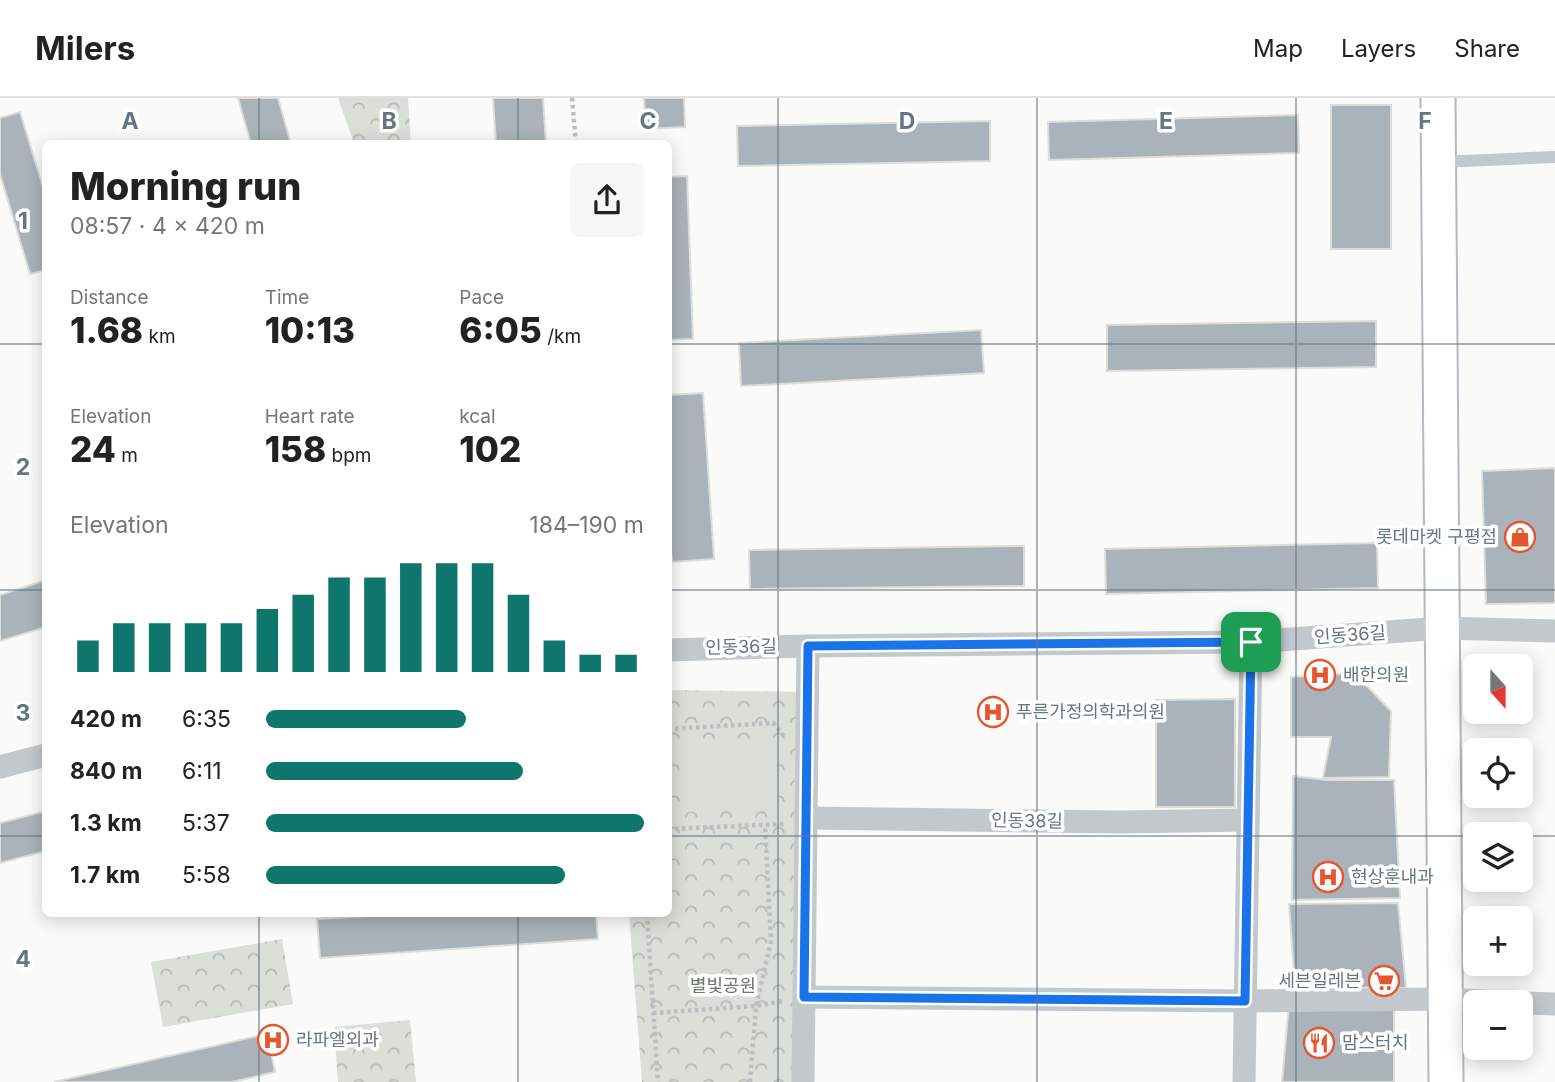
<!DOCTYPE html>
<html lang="en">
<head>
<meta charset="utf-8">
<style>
  :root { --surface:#fff; --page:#f6f6f6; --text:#222; --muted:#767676; --line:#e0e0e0; --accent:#0f766e }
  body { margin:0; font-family:Inter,"Noto Sans KR",sans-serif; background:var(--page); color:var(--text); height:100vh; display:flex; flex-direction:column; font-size:26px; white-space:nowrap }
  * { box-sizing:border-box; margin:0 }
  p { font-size:23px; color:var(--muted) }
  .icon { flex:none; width:38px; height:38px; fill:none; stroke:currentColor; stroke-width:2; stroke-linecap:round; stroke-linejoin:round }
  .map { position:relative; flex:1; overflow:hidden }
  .drawer { position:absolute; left:42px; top:42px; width:630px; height:777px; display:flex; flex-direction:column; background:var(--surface); border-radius:10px; box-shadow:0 4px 18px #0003 }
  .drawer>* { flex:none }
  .needle { width:46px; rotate:159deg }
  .tools { position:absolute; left:1463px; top:556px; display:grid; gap:14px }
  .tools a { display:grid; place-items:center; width:70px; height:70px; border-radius:10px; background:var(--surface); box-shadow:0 4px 18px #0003; font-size:35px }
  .pin { position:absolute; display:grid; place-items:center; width:60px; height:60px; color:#fff; margin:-30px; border-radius:14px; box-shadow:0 4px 10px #0006 }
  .round { display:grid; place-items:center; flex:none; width:74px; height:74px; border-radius:10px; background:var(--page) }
  .head { display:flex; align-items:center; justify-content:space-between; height:119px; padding:0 28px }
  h1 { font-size:38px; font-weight:800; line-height:52px }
  .stats { display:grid; grid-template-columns:repeat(3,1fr); gap:10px; height:119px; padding:7px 28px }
  .stats div { display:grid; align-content:center }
  .stats b { font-size:35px; font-weight:800 }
  .stats small { font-size:19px; font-weight:400 }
  .stats p { font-size:19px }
  .chart { height:196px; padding:14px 28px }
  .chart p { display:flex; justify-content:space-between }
  .chart svg { width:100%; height:126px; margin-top:7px; stroke:var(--accent); stroke-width:6 }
  ul { padding:0 28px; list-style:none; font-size:23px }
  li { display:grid; grid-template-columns:112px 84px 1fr; align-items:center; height:52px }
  li i { height:18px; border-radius:9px; background:var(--accent) }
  header { display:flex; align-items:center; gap:42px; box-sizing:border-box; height:98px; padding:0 35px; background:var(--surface); border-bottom:2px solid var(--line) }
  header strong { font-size:33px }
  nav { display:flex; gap:38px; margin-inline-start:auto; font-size:24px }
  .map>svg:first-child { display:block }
  .park { fill:url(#park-crowns) }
  .pitch { fill:#dadfd7 }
  .building { fill:#aab3b9; stroke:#dcdcda; stroke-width:2 }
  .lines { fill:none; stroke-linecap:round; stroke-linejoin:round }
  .secondary-casing { stroke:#b3babf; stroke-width:37 }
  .path { stroke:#bbbfc2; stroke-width:4.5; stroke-dasharray:3.5 3.5; stroke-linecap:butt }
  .lane { stroke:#c3c8cc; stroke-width:12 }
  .street { stroke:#c3c8cc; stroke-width:23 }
  .secondary { stroke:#fff; stroke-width:33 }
  .route-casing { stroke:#fff; stroke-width:14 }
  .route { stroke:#1a73e8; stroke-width:9 }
  .grid { fill:none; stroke:#657683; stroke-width:2; stroke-opacity:0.55 }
  .labels { text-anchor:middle; stroke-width:7; stroke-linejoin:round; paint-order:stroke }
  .poi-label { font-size:18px; fill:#657683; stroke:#fff; text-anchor:start }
  .street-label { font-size:18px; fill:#657683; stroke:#fff }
  .park-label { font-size:18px; fill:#687a64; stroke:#fff }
  .grid-label { font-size:23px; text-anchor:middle; font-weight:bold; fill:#657683; stroke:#fff; stroke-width:7; stroke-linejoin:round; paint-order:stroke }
</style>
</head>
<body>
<header>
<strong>Milers</strong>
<nav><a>Map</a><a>Layers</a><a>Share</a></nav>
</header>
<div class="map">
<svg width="1555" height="984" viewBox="0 0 1555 984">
  <defs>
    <pattern id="park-crowns" width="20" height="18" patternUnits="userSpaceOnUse" patternTransform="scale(1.75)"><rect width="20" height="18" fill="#dadfd7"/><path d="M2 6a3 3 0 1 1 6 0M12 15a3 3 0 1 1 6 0" fill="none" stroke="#b4b9b4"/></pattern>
  </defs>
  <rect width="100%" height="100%" fill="#fafaf8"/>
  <!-- park -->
  <g class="park">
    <path d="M338,0H408L411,45H354Z"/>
    <path d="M669,592L807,594L812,984H642L629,816H668Z"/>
    <path d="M282,841L293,906L163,929L151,864Z"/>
    <path d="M410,922L416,984H338L334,929Z"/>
  </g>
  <!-- pitch -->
  <path class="pitch" d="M776,640L778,711L681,714L678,643Z"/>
  <!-- building -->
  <g class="building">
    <path d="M238,0H278L291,46H251Z"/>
    <path d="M493,0H543L546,46H496Z"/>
    <path d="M644,0H684L685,29L646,31Z"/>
    <rect x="1331" y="7" width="60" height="144"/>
    <path d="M20,14L46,99V172L30,176L0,76V20Z"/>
    <path d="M1298,17L1299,55L1049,62L1048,24Z"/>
    <path d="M990,23V63L738,68L737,28Z"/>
    <path d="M687,78L693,241L668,242V79Z"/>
    <path d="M1376,223V269L1107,273V227Z"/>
    <path d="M981,232L984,275L741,288L739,245Z"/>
    <path d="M703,295L714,461L672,464L668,415V297Z"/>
    <path d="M1555,370V505L1486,506L1482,373Z"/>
    <path d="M1377,445L1378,490L1106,496L1105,451Z"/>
    <path d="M1024,448V488L750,491L749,452Z"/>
    <path d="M46,482V529L0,543V497Z"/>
    <path d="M1354,575L1391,613L1389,679L1323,680L1331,639H1291V579Z"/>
    <path d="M1235,601V709H1156V602Z"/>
    <path d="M1293,678L1327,682H1394L1400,800L1292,802Z"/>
    <path d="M46,713V753L0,765V725Z"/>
    <path d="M1398,805L1406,890L1295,889L1289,806Z"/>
    <path d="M403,816H596L598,841L320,860L317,821Z"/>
    <path d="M1289,906L1394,907V984H1282Z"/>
    <path d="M267,936L275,974L232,984H54Z"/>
  </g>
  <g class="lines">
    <!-- secondary casing -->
    <g class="secondary-casing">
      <path id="secondary" d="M1438,0L1446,984"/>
    </g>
    <!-- path -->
    <g class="path">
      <path d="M572,0L576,46"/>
      <path d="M668,631L773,625L784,638"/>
      <path d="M668,731L785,726"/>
      <path d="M647,816L658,984"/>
      <path d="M653,915L756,908L782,903"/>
      <path d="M750,984L756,908L771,844L765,727"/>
    </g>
    <!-- lane -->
    <path class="lane" d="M1440,64L1555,59"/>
    <!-- street -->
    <g class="street">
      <path d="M668,552L808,548L1251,544L1443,530L1555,533"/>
      <path d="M0,669L46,657"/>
      <path d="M806,720L1121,724L1248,722"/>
      <path d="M804,899L1245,903L1446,901L1518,905"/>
      <path d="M1521,905L1555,906"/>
      <path d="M803,984L808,548"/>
      <path d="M1244,984L1251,544"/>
    </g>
    <!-- secondary -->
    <use href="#secondary" class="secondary"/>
  </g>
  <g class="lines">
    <!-- route casing -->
    <g class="route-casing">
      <path id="route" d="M1251,544L1245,903L804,899L808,548Z"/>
    </g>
    <!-- route -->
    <use href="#route" class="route"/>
  </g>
  <!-- grid -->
  <path class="grid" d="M259,0V46M518,0V46M778,0V984M1037,0V984M1296,0V984M0,246H46M668,246H1555M0,492H46M668,492H1555M0,738H46M668,738H1475M1521,738H1555M259,816V984M518,816V984"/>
  <!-- icons -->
  <defs>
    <g id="shop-ring" transform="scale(1.575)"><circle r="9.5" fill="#fff" stroke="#e4572e" stroke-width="1.5"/><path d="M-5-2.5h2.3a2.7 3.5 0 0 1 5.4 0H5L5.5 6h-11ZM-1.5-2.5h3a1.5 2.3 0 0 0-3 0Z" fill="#e4572e"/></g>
    <g id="hospital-ring" transform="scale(1.575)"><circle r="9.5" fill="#fff" stroke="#e4572e" stroke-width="1.5"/><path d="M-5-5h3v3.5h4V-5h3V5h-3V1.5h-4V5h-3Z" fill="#e4572e"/></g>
    <g id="supermarket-ring" transform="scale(1.575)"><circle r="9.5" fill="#fff" stroke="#e4572e" stroke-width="1.5"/><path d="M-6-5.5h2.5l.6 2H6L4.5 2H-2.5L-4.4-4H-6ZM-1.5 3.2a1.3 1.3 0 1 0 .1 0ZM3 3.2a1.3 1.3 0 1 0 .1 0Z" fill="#e4572e"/></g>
    <g id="restaurant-ring" transform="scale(1.575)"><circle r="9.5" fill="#fff" stroke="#e4572e" stroke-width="1.5"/><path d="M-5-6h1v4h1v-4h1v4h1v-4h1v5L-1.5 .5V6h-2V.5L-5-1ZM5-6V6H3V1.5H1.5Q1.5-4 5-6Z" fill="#e4572e"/></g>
  </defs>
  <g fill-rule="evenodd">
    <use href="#shop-ring" x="1520" y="439"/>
    <use href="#hospital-ring" x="1320" y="577"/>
    <use href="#hospital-ring" x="993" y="614"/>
    <use href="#hospital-ring" x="1328" y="779"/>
    <use href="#supermarket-ring" x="1384" y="883"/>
    <use href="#hospital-ring" x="273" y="942"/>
    <use href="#restaurant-ring" x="1319" y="945"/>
  </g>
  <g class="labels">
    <!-- poi labels -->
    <g class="poi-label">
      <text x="1497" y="445" text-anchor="end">롯데마켓 구평점</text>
      <text x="1343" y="583">배한의원</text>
      <text x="1016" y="620">푸른가정의학과의원</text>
      <text x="1351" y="785">현상훈내과</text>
      <text x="1361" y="889" text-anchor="end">세븐일레븐</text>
      <text x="296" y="948">라파엘외과</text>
      <text x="1342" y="951">맘스터치</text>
    </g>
    <!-- street labels -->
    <g class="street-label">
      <text transform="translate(1350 537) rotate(-4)" y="6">인동36길</text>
      <text transform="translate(741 549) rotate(-1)" y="6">인동36길</text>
      <text transform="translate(1027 723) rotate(1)" y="6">인동38길</text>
    </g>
    <!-- park labels -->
    <g class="park-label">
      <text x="723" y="894">별빛공원</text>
    </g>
  </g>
  <g class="grid-label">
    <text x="130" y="31">A</text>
    <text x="389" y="31">B</text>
    <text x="648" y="31">C</text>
    <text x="907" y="31">D</text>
    <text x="1166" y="31">E</text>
    <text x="1425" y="31">F</text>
    <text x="23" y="131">1</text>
    <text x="23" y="377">2</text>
    <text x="23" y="623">3</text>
    <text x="23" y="869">4</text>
  </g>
</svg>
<div class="tools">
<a><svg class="needle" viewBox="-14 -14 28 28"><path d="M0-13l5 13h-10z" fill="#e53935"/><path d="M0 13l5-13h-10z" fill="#767676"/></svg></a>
<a><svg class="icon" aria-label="locate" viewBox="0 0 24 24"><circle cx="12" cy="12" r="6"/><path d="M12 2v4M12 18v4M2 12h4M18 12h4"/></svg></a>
<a><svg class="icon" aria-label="layers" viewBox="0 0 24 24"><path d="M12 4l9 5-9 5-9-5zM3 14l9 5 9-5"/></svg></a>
<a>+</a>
<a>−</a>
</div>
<div class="pin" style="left:1251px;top:544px;background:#1e9e55"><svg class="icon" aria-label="arrive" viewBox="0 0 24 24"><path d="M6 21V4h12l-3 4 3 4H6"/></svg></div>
<section class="drawer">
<div class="head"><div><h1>Morning run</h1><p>08:57 · 4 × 420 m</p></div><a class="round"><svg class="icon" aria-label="share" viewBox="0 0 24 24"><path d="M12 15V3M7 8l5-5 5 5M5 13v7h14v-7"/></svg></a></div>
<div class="stats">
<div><p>Distance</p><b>1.68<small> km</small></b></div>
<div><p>Time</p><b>10:13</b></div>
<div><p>Pace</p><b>6:05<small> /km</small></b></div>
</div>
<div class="stats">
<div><p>Elevation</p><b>24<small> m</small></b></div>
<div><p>Heart rate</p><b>158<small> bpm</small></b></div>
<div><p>kcal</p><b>102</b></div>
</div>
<div class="chart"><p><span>Elevation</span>184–190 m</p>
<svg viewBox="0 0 160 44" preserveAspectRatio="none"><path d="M5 44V33M15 44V27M25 44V27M35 44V27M45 44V27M55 44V22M65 44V17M75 44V11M85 44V11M95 44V6M105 44V6M115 44V6M125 44V17M135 44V33M145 44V38M155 44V38"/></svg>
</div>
<ul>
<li><b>420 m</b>6:35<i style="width:53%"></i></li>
<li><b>840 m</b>6:11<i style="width:68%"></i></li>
<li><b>1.3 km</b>5:37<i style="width:100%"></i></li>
<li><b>1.7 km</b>5:58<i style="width:79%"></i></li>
</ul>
</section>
</div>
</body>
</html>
